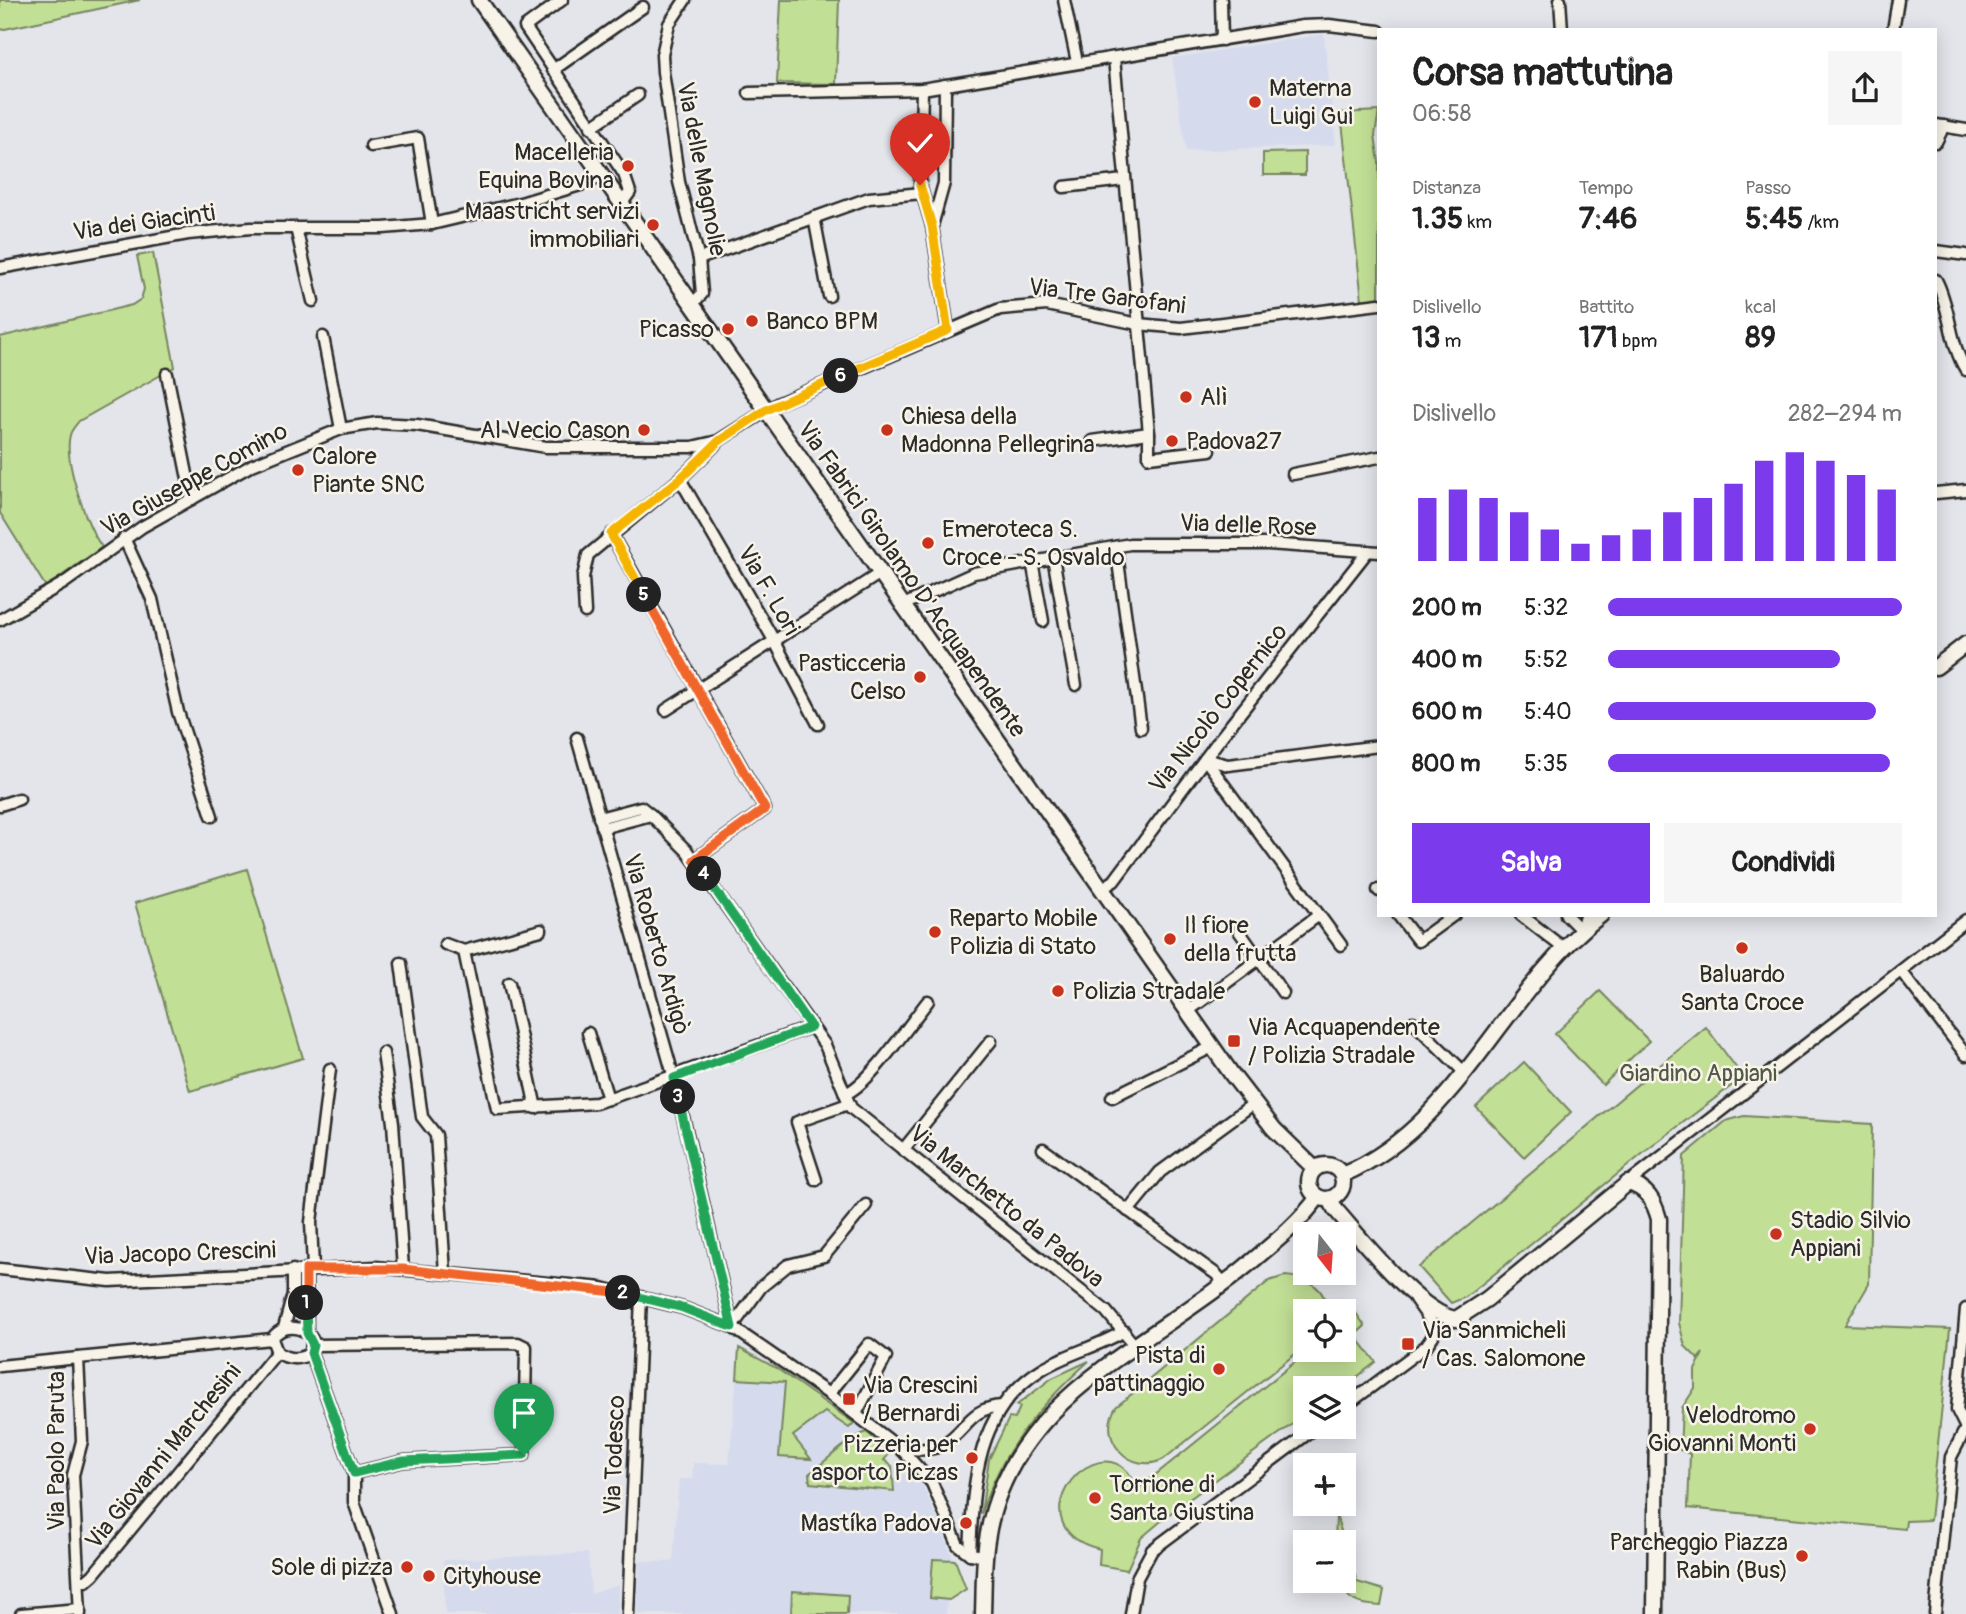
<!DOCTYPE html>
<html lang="it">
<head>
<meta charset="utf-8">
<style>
  :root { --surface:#fff; --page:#f6f6f6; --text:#222; --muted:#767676; --accent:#7c3aed }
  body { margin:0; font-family:Pangolin,sans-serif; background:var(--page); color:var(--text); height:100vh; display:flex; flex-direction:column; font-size:26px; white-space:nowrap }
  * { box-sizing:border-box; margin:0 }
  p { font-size:23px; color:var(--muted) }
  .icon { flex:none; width:38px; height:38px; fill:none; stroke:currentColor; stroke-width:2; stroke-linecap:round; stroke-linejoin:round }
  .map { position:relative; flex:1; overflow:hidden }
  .details { position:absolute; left:1377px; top:28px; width:560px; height:889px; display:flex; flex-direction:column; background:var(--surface); border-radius:0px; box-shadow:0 4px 18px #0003 }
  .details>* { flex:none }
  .needle { width:46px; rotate:163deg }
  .buttons { position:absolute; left:1293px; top:1222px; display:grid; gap:14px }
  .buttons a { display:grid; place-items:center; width:63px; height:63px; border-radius:0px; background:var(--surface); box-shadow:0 4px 18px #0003; font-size:35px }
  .pin { position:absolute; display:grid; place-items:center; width:60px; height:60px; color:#fff; margin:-72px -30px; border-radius:50% 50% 50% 0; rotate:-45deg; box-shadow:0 0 7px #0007 }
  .pin .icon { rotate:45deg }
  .km { position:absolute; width:35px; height:35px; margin:-18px; border-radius:50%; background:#222; color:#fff; font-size:19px; line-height:35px; text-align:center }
  .round { display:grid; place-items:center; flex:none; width:74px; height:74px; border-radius:0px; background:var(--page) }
  .overview { display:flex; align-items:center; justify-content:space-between; height:119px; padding:0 35px }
  h1 { font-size:38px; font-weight:700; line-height:52px }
  .stats { display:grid; grid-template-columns:repeat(3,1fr); gap:10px; height:119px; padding:7px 35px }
  .stats div { display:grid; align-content:center }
  .stats b { font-size:30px; font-weight:700 }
  .stats small { font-size:19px; font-weight:400 }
  .stats p { font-size:19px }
  .chart { height:196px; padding:14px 35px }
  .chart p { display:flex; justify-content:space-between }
  .chart svg { width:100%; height:126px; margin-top:7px; stroke:var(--accent); stroke-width:6 }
  .button { display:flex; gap:14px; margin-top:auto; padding:14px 35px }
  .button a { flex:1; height:80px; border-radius:0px; background:var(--accent); color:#fff; font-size:28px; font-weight:700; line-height:80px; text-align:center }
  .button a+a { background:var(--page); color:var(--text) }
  ul { padding:0 35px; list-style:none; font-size:23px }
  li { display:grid; grid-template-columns:112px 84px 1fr; align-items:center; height:52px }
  li i { height:18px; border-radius:9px; background:var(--accent) }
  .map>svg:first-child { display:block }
  .built { fill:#d5dbed }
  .green { fill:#c2df96; stroke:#768560; stroke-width:2 }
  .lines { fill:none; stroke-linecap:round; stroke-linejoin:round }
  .street-casing { stroke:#2b2b2b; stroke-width:15 }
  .secondary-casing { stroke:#2b2b2b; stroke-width:19 }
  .street { stroke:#f7f3e8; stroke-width:10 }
  .secondary { stroke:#f7f3e8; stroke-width:14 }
  .split-1-casing { stroke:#fff; stroke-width:14 }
  .split-2-casing { stroke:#fff; stroke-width:14 }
  .split-3-casing { stroke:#fff; stroke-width:14 }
  .split-4-casing { stroke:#fff; stroke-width:14 }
  .split-5-casing { stroke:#fff; stroke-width:14 }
  .split-6-casing { stroke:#fff; stroke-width:14 }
  .split-7-casing { stroke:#fff; stroke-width:14 }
  .split-1 { stroke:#22a559; stroke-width:9 }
  .split-2 { stroke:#f0652b; stroke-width:9 }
  .split-3 { stroke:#22a559; stroke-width:9 }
  .split-4 { stroke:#22a559; stroke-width:9 }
  .split-5 { stroke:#f0652b; stroke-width:9 }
  .split-6 { stroke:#f5b400; stroke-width:9 }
  .split-7 { stroke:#f5b400; stroke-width:9 }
  .poi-dot { fill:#c8321e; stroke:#f7f3e8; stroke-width:2.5 }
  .labels { text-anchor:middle; stroke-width:5; stroke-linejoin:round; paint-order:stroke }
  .poi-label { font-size:24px; fill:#2b2b2b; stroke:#f7f3e8; text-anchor:start }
  .street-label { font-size:24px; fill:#2b2b2b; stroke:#f7f3e8 }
  .park-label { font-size:24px; fill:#515846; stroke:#f7f3e8 }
</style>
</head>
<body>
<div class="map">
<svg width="1966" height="1614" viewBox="0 0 1966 1614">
  <rect width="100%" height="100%" fill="#e3e5eb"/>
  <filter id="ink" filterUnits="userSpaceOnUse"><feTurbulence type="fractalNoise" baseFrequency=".0143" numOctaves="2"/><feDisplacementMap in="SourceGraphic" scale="14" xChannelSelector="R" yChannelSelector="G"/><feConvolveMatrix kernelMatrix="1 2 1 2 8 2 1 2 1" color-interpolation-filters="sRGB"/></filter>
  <g filter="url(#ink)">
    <!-- built -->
    <g class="built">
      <path d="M1324,34L1336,145L1186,151L1172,58Z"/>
      <path d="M739,1348L776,1368L854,1423L891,1452L884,1460L892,1466L899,1459L921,1481L966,1589L947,1602L946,1614H637L640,1561L673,1562L679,1479H692L693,1463L729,1464Z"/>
      <path d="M588,1553L591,1594L619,1585L618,1614H445L443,1560Z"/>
    </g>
    <!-- green -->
    <g class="green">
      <path d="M0,0H140L0,30Z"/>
      <path d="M781,0H839L836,84L777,83Z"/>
      <path d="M1379,111L1375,135L1379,162V298L1362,300L1341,113Z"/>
      <path d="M1305,152V175H1263V153Z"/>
      <path d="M153,253L175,367L79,421C76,425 71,430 70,435C63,460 87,527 102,547L46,587L0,513V337L132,305L141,299L144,289L137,256Z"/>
      <path d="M247,869L303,1058L190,1091L135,903Z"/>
      <path d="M1600,991L1649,1041L1603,1085L1555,1034Z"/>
      <path d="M1706,1027L1743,1077L1651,1147L1466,1297L1451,1303L1419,1267Z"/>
      <path d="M1524,1062L1571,1112L1524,1157L1476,1107Z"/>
      <path d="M1744,1116L1872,1124L1869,1284L1845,1325L1950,1329L1930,1520L1906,1521L1905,1529L1688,1508L1690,1454L1680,1450L1682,1408L1695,1388V1370L1703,1353L1698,1359L1685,1346L1679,1323L1684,1156L1726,1121Z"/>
      <path d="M1285,1276C1307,1277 1326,1287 1327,1311H1306L1305,1346L1164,1459C1131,1476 1096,1439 1116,1407L1269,1281Z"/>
      <path d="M1356,1313L1365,1326L1355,1335L1376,1362L1343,1388H1306L1305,1415L1173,1511L1141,1538L1127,1570L1099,1565L1100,1549C1016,1530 1085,1433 1126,1470C1131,1475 1135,1483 1139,1488L1311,1349H1344V1322Z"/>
      <path d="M739,1348L776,1368L854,1423L849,1428L825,1412L793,1436L811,1459L779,1457L785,1382L737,1379Z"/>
      <path d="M1089,1361C1040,1405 1001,1450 981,1514L989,1459L1009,1418L1015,1419L1020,1407L1017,1405L1052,1378Z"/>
      <path d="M866,1432L891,1452L884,1460L892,1466L894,1491L810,1483L809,1474L849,1441Z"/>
      <path d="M1336,1515L1357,1582L1384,1590L1381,1606C1360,1605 1346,1602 1339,1580H1344V1542H1335Z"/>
      <path d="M933,1559L955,1560L966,1589L949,1600L930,1598Z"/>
      <path d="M792,1591L848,1595L847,1614H791Z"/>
    </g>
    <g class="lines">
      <!-- street casing -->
      <g class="street-casing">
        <g id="street">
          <path d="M562,0L525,27L624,174L630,192L622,203"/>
          <path d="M685,0L669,24L662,55L663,72L679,182L699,259L702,294L692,304"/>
          <path d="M1064,0L1077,62"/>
          <path d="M1221,0L1222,40"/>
          <path d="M1560,0L1562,30"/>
          <path d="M1893,30L1898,0"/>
          <path d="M553,70L643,7"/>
          <path d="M922,89L920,185L932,226L948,330"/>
          <path d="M749,93L922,89L1303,26L1329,25L1379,31"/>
          <path d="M1936,125L1966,130"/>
          <path d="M591,127L638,95"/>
          <path d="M1936,142L1944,126"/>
          <path d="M371,146L418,138L432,224"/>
          <path d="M1064,187L1124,180"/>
          <path d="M814,217L829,296"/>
          <path d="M932,226L944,183L945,85"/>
          <path d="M296,228L313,301"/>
          <path d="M1936,251L1966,255"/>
          <path d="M699,259L869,198L922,193"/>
          <path d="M0,268L188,234L251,228H383L432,224L524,202L590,182L602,175"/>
          <path d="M1936,280C1951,309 1949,343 1966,370"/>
          <path d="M323,337L341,429"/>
          <path d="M167,374L192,499"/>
          <path d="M1149,433V457L1210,450"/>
          <path d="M1092,441L1149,433L1114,58"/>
          <path d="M1293,474L1379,457"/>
          <path d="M680,479L775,642L818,724"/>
          <path d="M1936,493L1966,490"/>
          <path d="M611,534L765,809L694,860"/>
          <path d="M124,538L152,599L178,712L212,816"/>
          <path d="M1116,547L1141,728"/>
          <path d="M1053,557L1076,685"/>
          <path d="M1032,561L1043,621"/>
          <path d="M901,606L974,573L1130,544H1268L1379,552"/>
          <path d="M585,612L583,577L588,555L680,479L718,442"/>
          <path d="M0,620L64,583L142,527L252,465L341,429L377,423L417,425L546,447H692L718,441L777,404L1000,309L1047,305L1138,324L1181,328L1379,304"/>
          <path d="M666,710L879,574"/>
          <path d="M577,738L674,1078L732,1327"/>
          <path d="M1205,759L1341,945"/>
          <path d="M1205,759L1228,765L1379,746"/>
          <path d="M0,805L19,799"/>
          <path d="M651,815L687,851L825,1045L851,1108L1106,1311L1135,1346"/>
          <path d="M599,818L641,807L651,815L602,828"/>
          <path d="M1101,889L1114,881L1222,736L1368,551"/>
          <path d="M1378,890L1379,891"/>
          <path d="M1398,915L1418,941L1454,915"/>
          <path d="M1521,915L1562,947"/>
          <path d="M1566,915L1581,930"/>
          <path d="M541,930L464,951L497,1109L596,1103L811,1027"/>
          <path d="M1581,930L1585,915"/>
          <path d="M1239,931L1283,993"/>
          <path d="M445,944L464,951"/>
          <path d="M401,963L422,1117L436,1135L445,1273"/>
          <path d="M1901,971L1966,1055"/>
          <path d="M509,983L536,1108"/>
          <path d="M1188,1011L1319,915"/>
          <path d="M1413,1022L1464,1072"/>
          <path d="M588,1033L608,1099"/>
          <path d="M383,1053L393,1123L403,1269"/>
          <path d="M845,1094C869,1085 910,1023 928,1001"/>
          <path d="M1112,1097L1212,1047"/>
          <path d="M1043,1149L1216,1274L1225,1284"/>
          <path d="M903,1150L991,1041"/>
          <path d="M816,1180L797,1122L848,1104"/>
          <path d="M1628,1183L1966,920"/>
          <path d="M1128,1211L1160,1172L1253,1104"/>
          <path d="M0,1269L110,1281L376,1267L602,1288L683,1308L732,1327L829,1394L902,1450L932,1483L958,1545L970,1554L985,1556"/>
          <path d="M306,1269L307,1333"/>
          <path d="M313,1269L311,1222L330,1069"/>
          <path d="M732,1327L761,1287L788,1265L824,1256L866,1205"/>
          <path d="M284,1328L293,1294V1270"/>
          <path d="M313,1345L518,1343L526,1347L524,1455L404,1461L354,1473"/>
          <path d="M311,1353C300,1360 288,1360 277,1352L272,1339C281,1324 303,1324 312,1339L311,1353L354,1473V1502L393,1614"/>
          <path d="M0,1366L78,1358"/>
          <path d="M829,1394L869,1344L886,1357L856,1414"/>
          <path d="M1344,1407L1426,1346L1433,1336L1432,1323L1415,1299"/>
          <path d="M1966,1428L1957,1410L1966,1309"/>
          <path d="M902,1450C915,1448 929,1452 942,1445C967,1431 968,1408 1002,1406"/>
          <path d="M970,1554C973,1485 975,1410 1042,1369C1068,1353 1098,1347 1124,1331"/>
          <path d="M79,1581H86L93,1575L277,1352"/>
          <path d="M21,1614L80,1609"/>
          <path d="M80,1614L73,1475L82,1441L78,1358L272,1339"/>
          <path d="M628,1614L641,1297"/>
          <path d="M1131,1614L1137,1578L1152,1550L1318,1426"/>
          <path d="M1935,1614L1951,1457L1966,1428"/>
        </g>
      </g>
      <!-- secondary casing -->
      <g class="secondary-casing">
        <g id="secondary">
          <path d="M479,0L1233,1076L1274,1129L1315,1169"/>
          <path d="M1936,667L1966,644"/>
          <circle cx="1326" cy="1182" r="17"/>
          <path d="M1342,1175C1459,1126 1504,989 1601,915"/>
          <path d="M1330,1199L1335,1209C1360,1237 1420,1314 1456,1319L1487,1299L1628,1183C1647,1188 1654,1201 1659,1219L1655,1614"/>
          <path d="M983,1614C984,1589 983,1564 987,1540C1008,1398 1148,1348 1245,1267C1270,1246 1299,1224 1318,1197"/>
        </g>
      </g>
      <!-- street -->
      <use href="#street" class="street"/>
      <!-- secondary -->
      <use href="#secondary" class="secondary"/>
    </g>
  </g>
  <g class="lines" filter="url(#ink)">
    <!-- split-1 casing -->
    <g class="split-1-casing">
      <path id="split-1" d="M306,1303L307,1333L313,1345L311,1353L354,1473L404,1461L524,1455"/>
    </g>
    <!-- split-2 casing -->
    <g class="split-2-casing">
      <path id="split-2" d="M306,1303V1269H403L623,1293"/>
    </g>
    <!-- split-3 casing -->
    <g class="split-3-casing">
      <path id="split-3" d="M623,1293L683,1308L732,1327L678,1097"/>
    </g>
    <!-- split-4 casing -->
    <g class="split-4-casing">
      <path id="split-4" d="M678,1097L674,1078L811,1027L704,874"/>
    </g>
    <!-- split-5 casing -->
    <g class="split-5-casing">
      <path id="split-5" d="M644,595L765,809L694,860L704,874"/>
    </g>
    <!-- split-6 casing -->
    <g class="split-6-casing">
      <path id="split-6" d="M644,595L611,534L680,479L719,441L766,410L841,376"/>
    </g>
    <!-- split-7 casing -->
    <g class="split-7-casing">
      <path id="split-7" d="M841,376L948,330L932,226L920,185"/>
    </g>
    <!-- split-1 -->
    <use href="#split-1" class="split-1"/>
    <!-- split-2 -->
    <use href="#split-2" class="split-2"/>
    <!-- split-3 -->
    <use href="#split-3" class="split-3"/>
    <!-- split-4 -->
    <use href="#split-4" class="split-4"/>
    <!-- split-5 -->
    <use href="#split-5" class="split-5"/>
    <!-- split-6 -->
    <use href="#split-6" class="split-6"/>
    <!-- split-7 -->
    <use href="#split-7" class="split-7"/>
  </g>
  <!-- markers -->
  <g class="poi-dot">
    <circle cx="1255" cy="102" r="7"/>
    <circle cx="628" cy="166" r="7"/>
    <circle cx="653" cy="225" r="7"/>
    <circle cx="752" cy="321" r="7"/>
    <circle cx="728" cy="329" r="7"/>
    <circle cx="1186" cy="397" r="7"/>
    <circle cx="644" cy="430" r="7"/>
    <circle cx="887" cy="430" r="7"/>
    <circle cx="1172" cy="441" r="7"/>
    <circle cx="298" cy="470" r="7"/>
    <circle cx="928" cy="543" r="7"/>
    <circle cx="920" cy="677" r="7"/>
    <circle cx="935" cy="932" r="7"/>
    <circle cx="1170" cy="939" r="7"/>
    <circle cx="1742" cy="948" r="7"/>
    <circle cx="1058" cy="991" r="7"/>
    <rect x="1227" y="1034" width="14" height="14" rx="3.5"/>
    <circle cx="1776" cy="1234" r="7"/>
    <rect x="1401" y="1337" width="14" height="14" rx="3.5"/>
    <circle cx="1219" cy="1369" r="7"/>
    <rect x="842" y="1392" width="14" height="14" rx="3.5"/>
    <circle cx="1810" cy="1429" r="7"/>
    <circle cx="972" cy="1458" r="7"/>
    <circle cx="1095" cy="1498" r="7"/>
    <circle cx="966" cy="1523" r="7"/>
    <circle cx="1802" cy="1556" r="7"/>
    <circle cx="407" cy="1567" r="7"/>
    <circle cx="429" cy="1576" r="7"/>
  </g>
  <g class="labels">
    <!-- poi labels -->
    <g class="poi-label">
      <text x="1269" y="96">Materna<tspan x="1269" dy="28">Luigi Gui</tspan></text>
      <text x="614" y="160" text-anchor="end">Macelleria<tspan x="614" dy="28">Equina Bovina</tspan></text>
      <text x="639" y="219" text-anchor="end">Maastricht servizi<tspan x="639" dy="28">immobiliari</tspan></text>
      <text x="766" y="329">Banco BPM</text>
      <text x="714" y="337" text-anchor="end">Picasso</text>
      <text x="1200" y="405">Alì</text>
      <text x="901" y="424">Chiesa della<tspan x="901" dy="28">Madonna Pellegrina</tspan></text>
      <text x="630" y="438" text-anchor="end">Al Vecio Cason</text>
      <text x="1186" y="449">Padova27</text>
      <text x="312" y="464">Calore<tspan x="312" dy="28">Piante SNC</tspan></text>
      <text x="942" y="537">Emeroteca S.<tspan x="942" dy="28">Croce - S. Osvaldo</tspan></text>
      <text x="906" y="671" text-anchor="end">Pasticceria<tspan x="906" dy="28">Celso</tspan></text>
      <text x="949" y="926">Reparto Mobile<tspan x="949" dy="28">Polizia di Stato</tspan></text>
      <text x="1184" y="933">Il fiore<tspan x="1184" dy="28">della frutta</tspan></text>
      <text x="1742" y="982" text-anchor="middle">Baluardo<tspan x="1742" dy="28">Santa Croce</tspan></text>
      <text x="1072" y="999">Polizia Stradale</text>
      <text x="1248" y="1035">Via Acquapendente<tspan x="1248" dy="28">/ Polizia Stradale</tspan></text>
      <text x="1790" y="1228">Stadio Silvio<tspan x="1790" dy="28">Appiani</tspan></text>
      <text x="1422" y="1338">Via Sanmicheli<tspan x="1422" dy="28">/ Cas. Salomone</tspan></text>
      <text x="1205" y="1363" text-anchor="end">Pista di<tspan x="1205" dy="28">pattinaggio</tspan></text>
      <text x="863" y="1393">Via Crescini<tspan x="863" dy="28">/ Bernardi</tspan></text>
      <text x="1796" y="1423" text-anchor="end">Velodromo<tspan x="1796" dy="28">Giovanni Monti</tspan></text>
      <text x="958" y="1452" text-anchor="end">Pizzeria per<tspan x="958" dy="28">asporto Piczas</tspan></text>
      <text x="1109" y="1492">Torrione di<tspan x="1109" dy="28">Santa Giustina</tspan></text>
      <text x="952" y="1531" text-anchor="end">Mastíka Padova</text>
      <text x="1788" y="1550" text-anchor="end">Parcheggio Piazza<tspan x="1788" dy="28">Rabin (Bus)</tspan></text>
      <text x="393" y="1575" text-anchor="end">Sole di pizza</text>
      <text x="443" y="1584">Cityhouse</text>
    </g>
    <!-- street labels -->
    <g class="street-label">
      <text transform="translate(702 169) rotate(79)" y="8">Via delle Magnolie</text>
      <text transform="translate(144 222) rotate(-8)" y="8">Via dei Giacinti</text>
      <text transform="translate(1107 296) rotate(7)" y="8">Via Tre Garofani</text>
      <text transform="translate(194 479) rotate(-29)" y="8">Via Giuseppe Comino</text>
      <text transform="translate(1248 525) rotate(2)" y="8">Via delle Rose</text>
      <text transform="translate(912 579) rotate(55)" y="8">Via Fabrici Girolamo D'Acquapendente</text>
      <text transform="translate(769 590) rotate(60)" y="8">Via F. Lori</text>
      <text transform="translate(1218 708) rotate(-52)" y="8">Via Nicolò Copernico</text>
      <text transform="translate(657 944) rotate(74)" y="8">Via Roberto Ardigò</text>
      <text transform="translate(1007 1206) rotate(39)" y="8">Via Marchetto da Padova</text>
      <text transform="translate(180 1253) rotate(-2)" y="8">Via Jacopo Crescini</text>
      <text transform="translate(56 1451) rotate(-90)" y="8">Via Paolo Paruta</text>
      <text transform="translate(614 1455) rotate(-88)" y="8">Via Todesco</text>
      <text transform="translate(163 1456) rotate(-51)" y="8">Via Giovanni Marchesini</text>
    </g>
    <!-- park labels -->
    <g class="park-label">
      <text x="1698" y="1081">Giardino Appiani</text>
    </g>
  </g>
</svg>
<div class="buttons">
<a><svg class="needle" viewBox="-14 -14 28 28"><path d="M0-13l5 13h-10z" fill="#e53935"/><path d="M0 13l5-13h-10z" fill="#767676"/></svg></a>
<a><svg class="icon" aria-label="locate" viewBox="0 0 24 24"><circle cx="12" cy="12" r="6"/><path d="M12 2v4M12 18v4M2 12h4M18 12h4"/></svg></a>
<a><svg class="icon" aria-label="layers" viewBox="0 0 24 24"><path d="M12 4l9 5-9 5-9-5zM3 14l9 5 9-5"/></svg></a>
<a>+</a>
<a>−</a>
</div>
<div class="pin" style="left:524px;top:1455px;background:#1e9e55"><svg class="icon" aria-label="arrive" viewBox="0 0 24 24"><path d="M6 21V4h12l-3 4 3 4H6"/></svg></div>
<div class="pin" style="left:920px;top:185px;background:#d93025"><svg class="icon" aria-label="check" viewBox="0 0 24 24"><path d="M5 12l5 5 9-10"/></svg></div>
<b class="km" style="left:306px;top:1303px">1</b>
<b class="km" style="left:623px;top:1293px">2</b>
<b class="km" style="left:678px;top:1097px">3</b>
<b class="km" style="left:704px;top:874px">4</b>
<b class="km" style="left:644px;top:595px">5</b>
<b class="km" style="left:841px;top:376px">6</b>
<section class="details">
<div class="overview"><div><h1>Corsa mattutina</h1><p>06:58</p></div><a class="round"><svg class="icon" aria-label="share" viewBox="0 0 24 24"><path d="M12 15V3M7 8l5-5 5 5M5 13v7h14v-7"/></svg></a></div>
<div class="stats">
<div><p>Distanza</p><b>1.35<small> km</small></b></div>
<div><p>Tempo</p><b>7:46</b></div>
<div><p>Passo</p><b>5:45<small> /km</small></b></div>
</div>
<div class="stats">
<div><p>Dislivello</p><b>13<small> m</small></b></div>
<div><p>Battito</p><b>171<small> bpm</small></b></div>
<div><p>kcal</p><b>89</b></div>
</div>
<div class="chart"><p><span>Dislivello</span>282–294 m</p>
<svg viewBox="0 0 160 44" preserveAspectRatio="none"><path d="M5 44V22M15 44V19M25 44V22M35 44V27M45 44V33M55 44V38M65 44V35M75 44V33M85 44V27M95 44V22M105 44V17M115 44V9M125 44V6M135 44V9M145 44V14M155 44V19"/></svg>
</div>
<ul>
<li><b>200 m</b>5:32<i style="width:100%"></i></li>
<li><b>400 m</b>5:52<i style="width:79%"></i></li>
<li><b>600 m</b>5:40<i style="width:91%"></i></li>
<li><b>800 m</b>5:35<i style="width:96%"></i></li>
</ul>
<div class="button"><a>Salva</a><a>Condividi</a></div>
</section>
</div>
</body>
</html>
